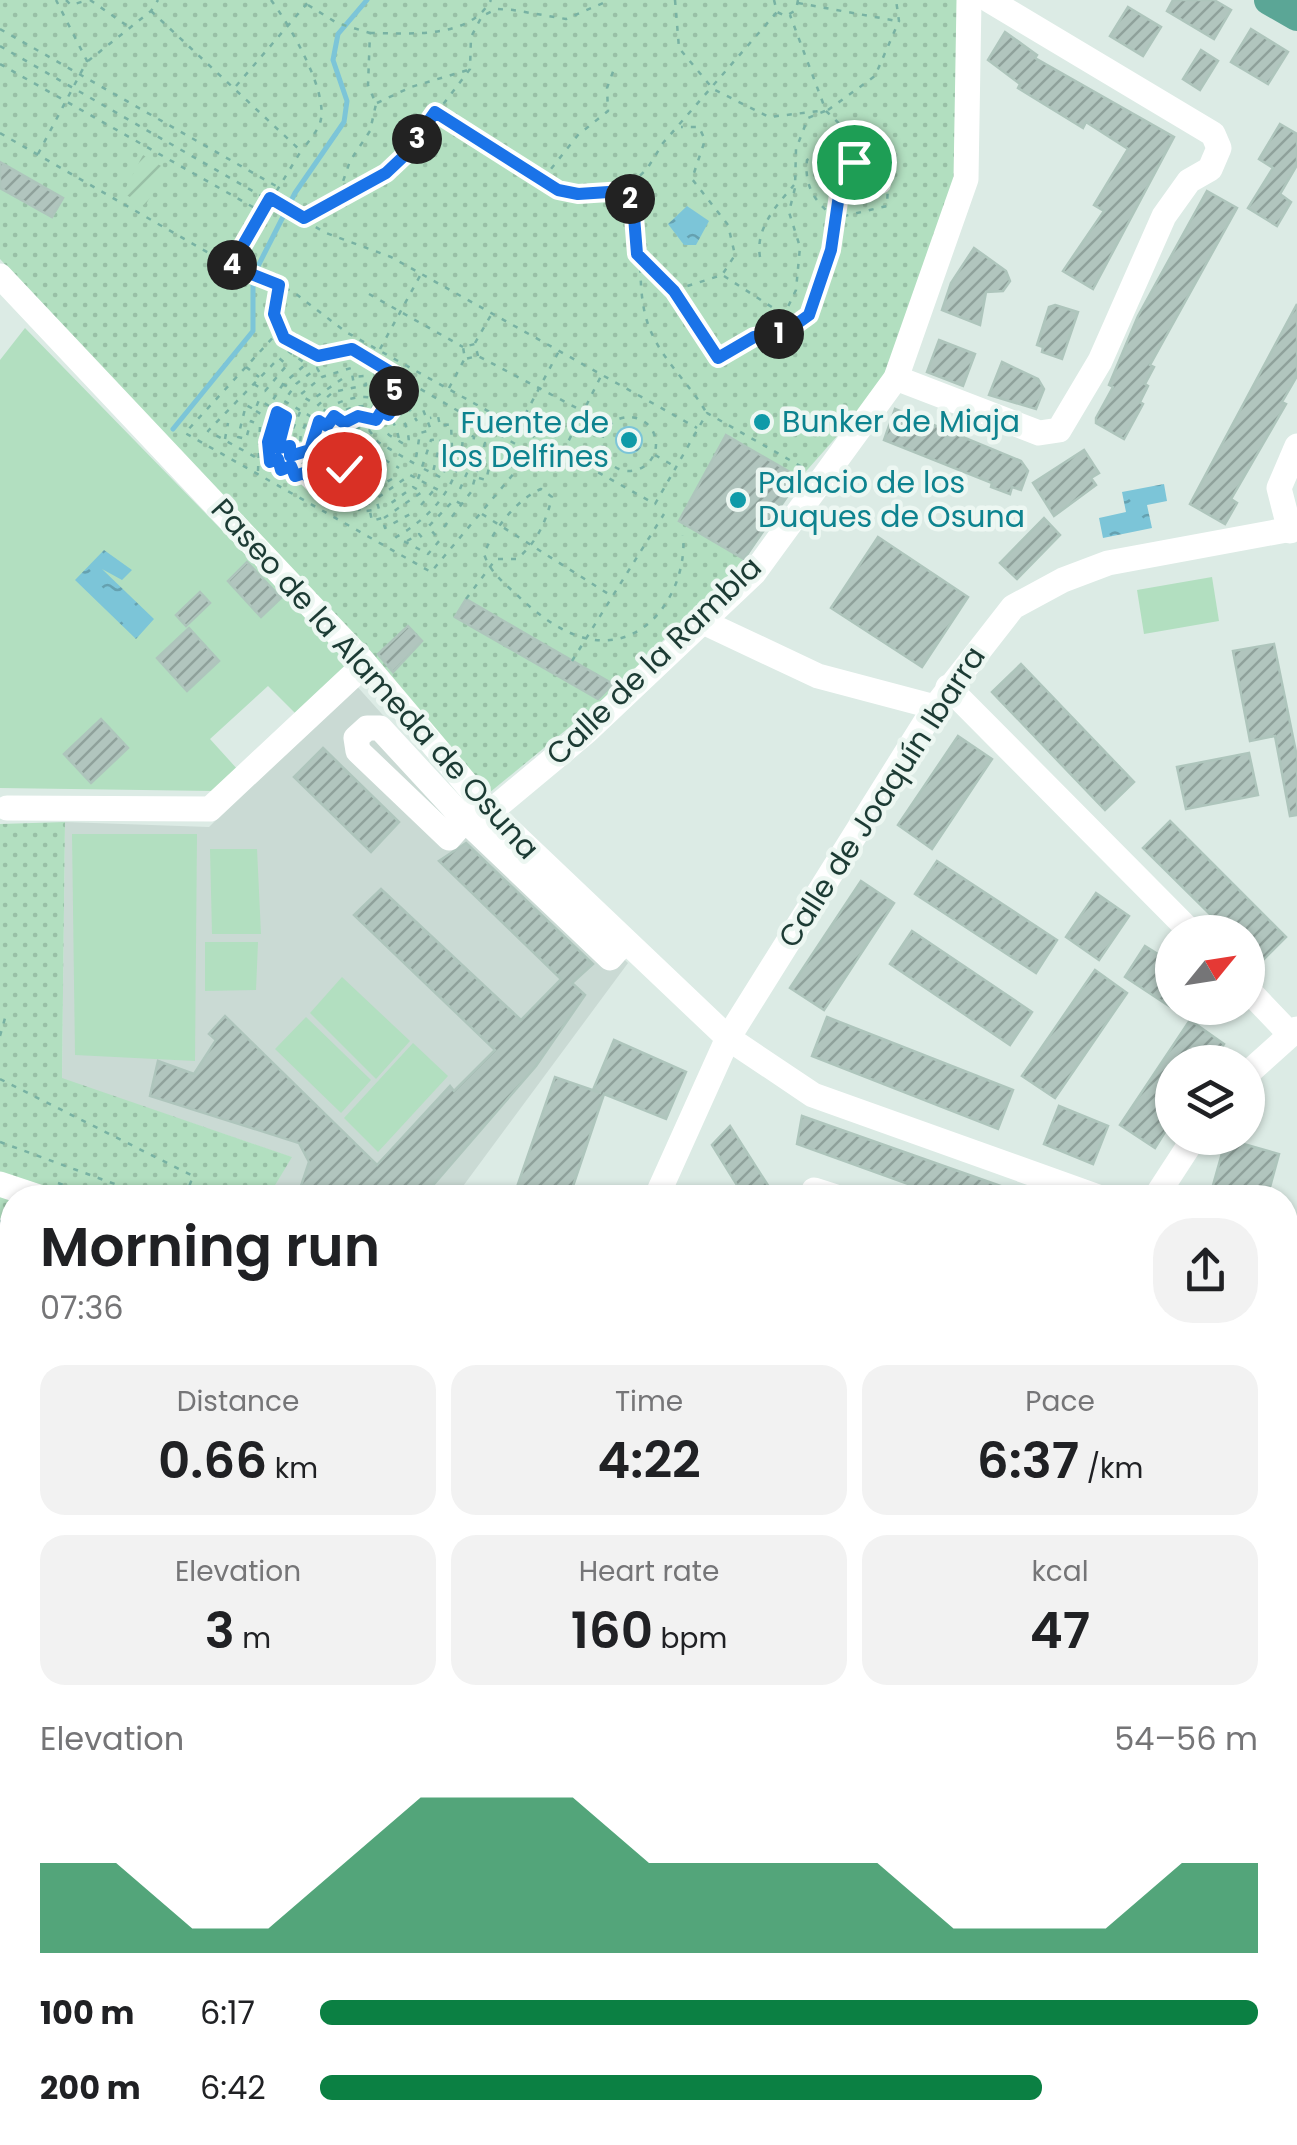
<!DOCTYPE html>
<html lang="en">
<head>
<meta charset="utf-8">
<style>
  :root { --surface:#fff; --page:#f2f2f2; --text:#202124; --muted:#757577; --accent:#0b8043 }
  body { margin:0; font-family:Poppins,sans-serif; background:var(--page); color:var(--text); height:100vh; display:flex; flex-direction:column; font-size:38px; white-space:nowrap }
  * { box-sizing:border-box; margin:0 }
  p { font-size:32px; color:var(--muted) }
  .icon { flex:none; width:55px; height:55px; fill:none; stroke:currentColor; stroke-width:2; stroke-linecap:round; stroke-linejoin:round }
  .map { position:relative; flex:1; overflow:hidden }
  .panel { position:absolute; left:0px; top:1185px; width:1298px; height:960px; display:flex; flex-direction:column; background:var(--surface); border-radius:40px 40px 0 0; box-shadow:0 2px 8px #0004 }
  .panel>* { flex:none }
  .needle { width:65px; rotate:60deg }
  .tools { position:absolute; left:1155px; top:915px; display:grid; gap:20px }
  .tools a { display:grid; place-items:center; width:110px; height:110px; border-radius:50%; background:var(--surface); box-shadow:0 2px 8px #0004; font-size:50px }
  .pin { position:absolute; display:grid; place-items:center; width:85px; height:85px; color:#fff; margin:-42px; border:5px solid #fff; border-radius:50%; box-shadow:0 2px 10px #0007 }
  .km { position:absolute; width:50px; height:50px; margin:-25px; border-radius:50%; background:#222; color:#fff; font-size:28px; line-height:50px; text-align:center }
  .round { display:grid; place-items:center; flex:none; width:105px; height:105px; border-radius:40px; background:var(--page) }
  .overview { display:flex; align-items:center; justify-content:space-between; height:170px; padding:0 40px }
  h1 { font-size:55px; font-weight:600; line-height:75px }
  .figures { display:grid; grid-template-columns:repeat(3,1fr); gap:15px; height:170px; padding:10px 40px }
  .figures div { display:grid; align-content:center; border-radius:25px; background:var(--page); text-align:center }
  .figures b { font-size:50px; font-weight:600 }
  .figures small { font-size:28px; font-weight:400 }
  .figures p { font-size:28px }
  .chart { height:280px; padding:20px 40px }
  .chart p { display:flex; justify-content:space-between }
  .chart svg { width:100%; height:180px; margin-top:10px; fill:var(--accent); opacity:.7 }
  ul { padding:0 40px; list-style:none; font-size:32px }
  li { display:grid; grid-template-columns:160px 120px 1fr; align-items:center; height:75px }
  li i { height:25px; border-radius:12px; background:var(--accent) }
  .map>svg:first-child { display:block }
  .built { fill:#cadad4 }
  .grass { fill:url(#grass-dots) }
  .garden { fill:url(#garden-furrows) }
  .pitch { fill:#b2dfc0 }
  .water { fill:url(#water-ripples) }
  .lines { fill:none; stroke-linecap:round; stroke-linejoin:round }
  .stream { stroke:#7cc5d8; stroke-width:5 }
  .building { fill:url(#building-hatch); stroke:#aec5bc; stroke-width:2.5 }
  .path { stroke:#78b2a3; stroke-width:2.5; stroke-dasharray:5 8; stroke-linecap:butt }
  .minor { stroke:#fff; stroke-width:25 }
  .major { stroke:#5ba696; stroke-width:30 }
  .route-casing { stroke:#fff; stroke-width:20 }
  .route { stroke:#1a73e8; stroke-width:12 }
  .culture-dot { fill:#0f9aa8; stroke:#edf7f2; stroke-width:4 }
  .labels { text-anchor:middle; stroke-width:9; stroke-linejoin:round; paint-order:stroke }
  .culture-label { font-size:30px; fill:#0d838f; stroke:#edf7f2; text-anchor:start }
  .street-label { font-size:30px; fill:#1c3b34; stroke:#edf7f2 }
</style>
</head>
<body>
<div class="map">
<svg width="1297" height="2145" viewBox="0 0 1297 2145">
  <defs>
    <pattern id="grass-dots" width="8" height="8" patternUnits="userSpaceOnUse" patternTransform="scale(2.5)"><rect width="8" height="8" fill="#b2dfc0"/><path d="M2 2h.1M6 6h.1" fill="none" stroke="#98c0a6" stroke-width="1.8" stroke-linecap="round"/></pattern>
    <pattern id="garden-furrows" width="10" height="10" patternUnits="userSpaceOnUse" patternTransform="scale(2.5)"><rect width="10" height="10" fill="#b2dfc0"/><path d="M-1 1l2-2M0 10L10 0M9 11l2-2" fill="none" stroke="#98c0a6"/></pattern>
    <pattern id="water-ripples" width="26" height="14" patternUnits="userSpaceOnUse" patternTransform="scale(2.5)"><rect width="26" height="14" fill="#7cc5d8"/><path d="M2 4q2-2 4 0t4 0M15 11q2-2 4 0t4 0" fill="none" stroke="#65a1b0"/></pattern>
    <pattern id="building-hatch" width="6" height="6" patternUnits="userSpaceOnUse" patternTransform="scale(2.5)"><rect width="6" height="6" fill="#b1c5be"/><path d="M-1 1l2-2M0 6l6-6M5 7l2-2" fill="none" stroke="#8fa19b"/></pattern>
  </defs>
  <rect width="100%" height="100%" fill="#dcebe5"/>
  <!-- built -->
  <path class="built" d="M354,683L471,813L628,963L455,1197H268L291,1157L62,1079L65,822L209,827Z"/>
  <!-- grass -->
  <g class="grass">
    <path d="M0,0H959L956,192L894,372L800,478L745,559L605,698L489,793L375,658L0,259Z"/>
    <path d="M65,822L62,1078L292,1157L268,1197L12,1198V1222L0,1218V824Z"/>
    <path d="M1285,1567L1297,1571V1654L1285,1650Z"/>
    <path d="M0,2119L12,2121V2132L58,2133L55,2145H0Z"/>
  </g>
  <!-- garden -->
  <path class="garden" d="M143,155L166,169L145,206L123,193Z"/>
  <!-- pitch -->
  <g class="pitch">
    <path d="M25,328L326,637L352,670L300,718L268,686L210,739L239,771L214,791L0,788V360Z"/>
    <path d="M1212,577L1219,621L1144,634L1137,590Z"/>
    <path d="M72,834H197L195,1061L75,1055Z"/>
    <path d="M210,849H257L261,934H212Z"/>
    <path d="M205,942H258L256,990L205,991Z"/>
    <path d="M342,977L410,1041L376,1079L310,1013Z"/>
    <path d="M306,1017L371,1080L341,1113L275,1049Z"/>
    <path d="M413,1043L448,1076L378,1152L344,1118Z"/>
  </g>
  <!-- water -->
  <g class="water">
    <path d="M687,206L709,221L696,245H684L668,224Z"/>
    <circle cx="629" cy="440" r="14"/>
    <path d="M1164,484L1167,501L1147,505L1152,528L1103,538L1099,518L1126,512L1122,492Z"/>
    <path d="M104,550L132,570L122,580L102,569L154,619L136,639L75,580Z"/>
  </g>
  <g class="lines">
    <!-- stream -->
    <path class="stream" d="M173,429L253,331V276L295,193L344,122L347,101L333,60L338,34L367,0"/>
  </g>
  <!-- building -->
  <g class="building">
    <path d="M1173,0H1214L1231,10L1214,39L1167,11Z"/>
    <path d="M1128,7L1161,27L1143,56L1110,36Z"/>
    <path d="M1251,29L1288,52L1268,84L1231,62Z"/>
    <path d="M1005,32L1037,55L1035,58L1174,137L1093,289L1063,271L1104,211L1094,205L1128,149L1086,122L1083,128L1018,88L1020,84L988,60Z"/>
    <path d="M1201,50L1218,61L1200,90L1183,79Z"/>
    <path d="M1280,124L1297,134V165L1280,194L1291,202L1277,226L1248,208L1273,168L1259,159Z"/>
    <path d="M0,162L63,198L52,217L0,188Z"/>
    <path d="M840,162L850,163L862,180L824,178Z"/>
    <path d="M1207,191L1237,208L1150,365L1154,367L1145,384L1148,386L1140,402L1143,404L1124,439L1096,423V418L1113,387L1109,385L1138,316Z"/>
    <path d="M974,248L1006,271L1010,281L1003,291L986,292L980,325L942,310L951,283Z"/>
    <path d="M1297,304V376L1282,402L1286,404L1231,499L1237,503L1225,524L1190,504Z"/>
    <path d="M1055,305L1078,312L1062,359L1042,352L1043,347L1037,345L1049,307Z"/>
    <path d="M939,340L975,354L963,386L927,372Z"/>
    <path d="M1002,362L1038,379L1044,389L1036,409L989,395Z"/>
    <path d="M895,409L1021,461L1028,471L1021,490L1012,487L1010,494L991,487L992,483L884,440Z"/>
    <path d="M726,435L800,478L744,559L679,521Z"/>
    <path d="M1084,450L1099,473L1091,478L1096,485L1054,516L1033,483Z"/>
    <path d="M1044,518L1060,535L1017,579L1000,563Z"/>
    <path d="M878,537L968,597L922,667L831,608Z"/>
    <path d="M247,562L281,598L261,617L228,581Z"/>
    <path d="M200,592L210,603L186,626L176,615Z"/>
    <path d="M466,599L533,638L613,684L598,699L455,617Z"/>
    <path d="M408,626L422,641L393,672L378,654Z"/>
    <path d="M189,628L219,661L187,691L157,658Z"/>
    <path d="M1274,644L1297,757V815L1290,816L1275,736L1250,741L1233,651Z"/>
    <path d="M1021,664L1134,782L1105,810L992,692Z"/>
    <path d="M101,719L128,748L91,783L64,754Z"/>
    <path d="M958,736L992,759L932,849L898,825Z"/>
    <path d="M323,748L399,822L371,852L294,777Z"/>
    <path d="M1249,753L1258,795L1186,809L1177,767Z"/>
    <path d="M1170,821L1286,937L1259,964L1248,952V932H1228L1143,848Z"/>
    <path d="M466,843L593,964L572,983L585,995L536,1066L422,1198H297L309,1162L299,1143L150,1096L158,1061L194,1074L216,1040L209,1034L225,1016L377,1165L450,1086L454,1091L495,1050L354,915L381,889L521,1020L561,979L439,861Z"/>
    <path d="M937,861L1057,940L1036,973L915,894Z"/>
    <path d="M861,881L894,903L824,1010L790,988Z"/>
    <path d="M1096,893L1129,916L1099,960L1066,937Z"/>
    <path d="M912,931L1032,1012L1010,1045L890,964Z"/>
    <path d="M1145,946L1172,963V1008L1125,977Z"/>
    <path d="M1095,970L1127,993L1055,1098L1022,1076Z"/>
    <path d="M827,1017L1013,1090L998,1129L812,1056Z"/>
    <path d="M1190,1020L1224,1044L1212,1062H1172V1121L1155,1148L1120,1125Z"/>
    <path d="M614,1040L686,1072L666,1119L604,1094L569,1198H547L517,1187L555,1077L601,1093L593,1090Z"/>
    <path d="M1059,1106L1108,1126L1093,1164L1044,1144Z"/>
    <path d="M802,1116L1026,1195V1198H947L797,1144Z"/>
    <path d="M730,1126L776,1198H745L712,1145Z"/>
    <path d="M1226,1139L1279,1154L1267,1198H1241L1212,1189Z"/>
  </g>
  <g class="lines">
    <!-- path -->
    <g class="path">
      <path d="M66,0L71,5L88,0"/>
      <path d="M90,0L129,27"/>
      <path d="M271,0C289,24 330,93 320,123C317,132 308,142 302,150"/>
      <path d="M675,0L679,48L713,89L769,117L820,111"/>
      <path d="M774,0L777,12L786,16L796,10L798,0"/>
      <path d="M798,3L897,21"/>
      <path d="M308,5L337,23L370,33L368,85L376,104L370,131L350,161L337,199"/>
      <path d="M151,11L301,151L232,264"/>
      <path d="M0,29L276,186"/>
      <path d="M370,33C410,33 469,40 491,0"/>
      <path d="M0,46L326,233L391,257L697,428"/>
      <path d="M88,61L151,11L158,0"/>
      <path d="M0,64L260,211"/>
      <path d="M236,86L310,0"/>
      <path d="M377,103L411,87L468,70"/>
      <path d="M828,110L875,76L899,21L896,0"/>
      <path d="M435,112L558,189L578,194L624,191L647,169L663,143L777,12"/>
      <path d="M0,133L240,271L292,291L346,332L655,504L707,413L802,467"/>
      <path d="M871,151L889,164L887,206L836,218C815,203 804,186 807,160L818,153L836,160Z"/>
      <path d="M38,154L87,61L56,0"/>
      <path d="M543,179L578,135L608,111L607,88L614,69"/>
      <path d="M625,192C648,227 634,281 647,321C658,357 688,381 706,412"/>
      <path d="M306,218L386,173L404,156L470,69L471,37L482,16L497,9L513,10L566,19L610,0"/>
      <path d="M637,254L674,291L719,358L784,315L796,290L800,247L789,212L795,188L796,149L808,118L825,111"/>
      <path d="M760,257C755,228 777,205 794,185"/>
      <path d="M724,276L784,315"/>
      <path d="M279,285C257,340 305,363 351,349L531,453L431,572L185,433L279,331"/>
      <path d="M675,290L722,275L735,255L728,225L692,179L705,140L699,127H681"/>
      <path d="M369,294L463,347"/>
      <path d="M754,337C829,339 833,244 840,188L856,183L881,184L882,169L875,163L845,158V129L826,111L790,15"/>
      <path d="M475,343L491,315"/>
      <path d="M380,349L421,274"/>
      <path d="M288,351L306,364L283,384L290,388"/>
      <path d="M478,356L475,344L463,347L465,359L478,356L609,425"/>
      <path d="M246,367L259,377"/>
      <path d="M342,379L310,401L300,395L322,377L351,368L354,385"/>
      <path d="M254,384L265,391L287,365L279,358L208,431L257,458"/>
      <path d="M377,385L402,398L417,421"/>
      <path d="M449,388L464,360"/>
      <path d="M389,398L401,380"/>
      <path d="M338,403C375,387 409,404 409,446"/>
      <path d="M346,410C373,399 395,412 399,440"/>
      <path d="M256,411L264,416"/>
      <path d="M300,412L290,436V456L310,450"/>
      <path d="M328,412L317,406L333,392L366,385L365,376L353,377"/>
      <circle cx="629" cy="444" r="27"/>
      <path d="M519,426L559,351"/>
      <path d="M225,439L228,423"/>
      <path d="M362,441L369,430L378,442L415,464L420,433L431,430L422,407"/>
      <path d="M289,446L278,447L286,417L277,412L269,442L270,461L279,459L281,470L301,463L308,479L327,496L339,478L358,483L385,472L377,466L365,472L345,469L355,460"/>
      <path d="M563,452L601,376"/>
      <path d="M299,454L301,433L310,416L284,401L296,384L317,368L322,377"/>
      <path d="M655,455L674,466"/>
      <path d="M338,460L344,452V438L360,427"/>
      <path d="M363,460L374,452L384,460L378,465"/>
      <path d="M385,460L399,468"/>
      <path d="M337,461L331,444L336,431L319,421L310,450L324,479L330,471C318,451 320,435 334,417L344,423L358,416L376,419L389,435L409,447"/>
      <path d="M292,468L295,476L303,474"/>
      <path d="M424,469L442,478L452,448L451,424L440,426L438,416L430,418"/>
      <path d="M258,471L260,426L251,421L246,439L238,437L246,405L255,410L259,400L269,406L283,384"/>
      <path d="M479,478L486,480L494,448"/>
      <path d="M392,479L366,493L343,491L338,500L368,502L372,521L382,518L385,528L412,513"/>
      <path d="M418,479L431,440L441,439L433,472"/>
      <path d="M460,489L470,466L474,437L463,431C463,479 437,514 396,537L428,554L440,540L428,527L454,500L463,505"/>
      <path d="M421,505L434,490"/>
      <path d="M358,506L360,512L379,509L376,499L410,475L444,493"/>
      <path d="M482,514L610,595"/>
      <path d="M384,518L422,492L413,487L390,504"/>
      <path d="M444,527L471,492L485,443L507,456V464L516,468"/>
      <path d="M407,541L419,534L427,543"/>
      <path d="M466,599L496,559H517C537,542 546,522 552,497L541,489C517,499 493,530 484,554C490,572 503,582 517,595C537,614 561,633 589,639C649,651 688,587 683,535"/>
      <path d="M572,661L664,514"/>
      <path d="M0,1036L7,1011"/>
      <path d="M0,1079L193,1176L185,1198"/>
      <path d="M0,1142L153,1198"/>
      <path d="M58,1183L99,1198"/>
      <path d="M0,1221L12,1225"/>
      <path d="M1285,1603L1297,1607"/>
      <path d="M0,1926L7,1891"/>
      <path d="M324,2132L330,2134V2141"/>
      <path d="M283,2144L297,2132"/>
    </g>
    <!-- minor -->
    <g class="minor">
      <path d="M0,276L361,659L490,812L728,1038L813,1095L1101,1198"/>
      <path d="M896,378L1039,433L1059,430L1100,361L1164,216L1189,181L1210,169L1219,148L1213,134L989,0"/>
      <path d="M1290,531L1279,488L1297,446"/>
      <path d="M701,621L818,676L935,707"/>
      <path d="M948,687L1191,932"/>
      <path d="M482,803L465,820L380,728H367L356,738L358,751L449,838L465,820L610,958L625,941"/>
      <path d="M7,808L210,809L365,664"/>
      <path d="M490,812L586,732L754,573L896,378L966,179L969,0"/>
      <path d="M1248,990L1290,1034"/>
      <path d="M1248,1073L1297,1029"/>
      <path d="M0,1184L42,1198"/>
      <path d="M814,1190L839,1198"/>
      <path d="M656,1198L728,1038L935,707L1013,607L1063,580L1108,563L1297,528"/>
      <path d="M1155,1198L1194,1138"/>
      <path d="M1285,1250L1297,1253"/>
      <path d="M0,1290L12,1300"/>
      <path d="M0,1500L12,1483"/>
      <path d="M0,1551L12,1534"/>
      <path d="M1285,1574L1297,1578"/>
      <path d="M0,1614L12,1617"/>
      <path d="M1285,1751L1297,1755"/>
      <path d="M0,1764L12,1749"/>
      <path d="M0,1868L12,1871"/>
      <path d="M1285,1870L1297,1875"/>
      <path d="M1285,1985L1297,1984"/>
      <path d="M1285,2103L1297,2126"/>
      <path d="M0,2105L12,2108"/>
      <path d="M130,2132L188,2145"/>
      <path d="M736,2132L739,2145"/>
      <path d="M804,2132L813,2145"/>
      <path d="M969,2132L972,2145"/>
      <path d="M404,2145L405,2132"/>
      <path d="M575,2145L578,2132"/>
      <path d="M1101,2145L1116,2132"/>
    </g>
    <!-- major -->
    <path class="major" d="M1269,0L1297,16"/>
  </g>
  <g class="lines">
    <!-- route casing -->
    <g class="route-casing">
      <path id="route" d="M344,469L353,472L348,481L339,478L327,496L304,473L295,476L291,466L281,470L278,459L270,462L268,442L277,412L286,417L278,448L290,446V456L310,450L319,421L327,426L334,416L344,423L358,416L376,420L382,410L388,415L395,406L388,401L402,379L352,349L318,356L284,338L274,314L279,285L231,266L270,198L304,218L386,173L404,156L435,112L558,190L578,194L624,191L633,204L637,254L674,291L718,358L754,337L784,333L809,315L831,250L840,188L856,182L881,184L882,169L875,163L854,162"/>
    </g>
    <!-- route -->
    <use href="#route" class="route"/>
  </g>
  <!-- markers -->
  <g class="culture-dot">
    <circle cx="762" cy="422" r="10"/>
    <circle cx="629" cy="440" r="10"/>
    <circle cx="738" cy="500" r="10"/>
  </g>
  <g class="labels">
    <!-- culture labels -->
    <g class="culture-label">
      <text x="782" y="432">Bunker de Miaja</text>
      <text x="609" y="433" text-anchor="end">Fuente de<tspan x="609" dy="34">los Delfines</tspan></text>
      <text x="758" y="493">Palacio de los<tspan x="758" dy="34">Duques de Osuna</tspan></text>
    </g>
    <!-- street labels -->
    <g class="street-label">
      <text transform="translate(654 661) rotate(-44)" y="10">Calle de la Rambla</text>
      <text transform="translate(375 679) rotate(48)" y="10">Paseo de la Alameda de Osuna</text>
      <text transform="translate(882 797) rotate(-57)" y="10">Calle de Joaquín Ibarra</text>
    </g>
  </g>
</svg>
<div class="tools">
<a><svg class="needle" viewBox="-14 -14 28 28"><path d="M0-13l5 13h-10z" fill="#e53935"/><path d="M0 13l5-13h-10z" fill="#757577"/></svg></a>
<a><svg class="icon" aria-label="layers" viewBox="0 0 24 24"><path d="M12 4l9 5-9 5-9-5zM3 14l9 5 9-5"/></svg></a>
</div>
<div class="pin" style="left:854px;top:162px;background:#1e9e55"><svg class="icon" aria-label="arrive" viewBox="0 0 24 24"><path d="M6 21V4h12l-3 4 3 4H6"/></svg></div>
<div class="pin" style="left:344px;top:469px;background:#d93025"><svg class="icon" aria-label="check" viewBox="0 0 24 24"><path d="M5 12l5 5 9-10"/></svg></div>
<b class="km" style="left:779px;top:334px">1</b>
<b class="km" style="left:630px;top:199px">2</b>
<b class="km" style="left:417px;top:139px">3</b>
<b class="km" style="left:232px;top:265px">4</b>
<b class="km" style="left:394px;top:391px">5</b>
<section class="panel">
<div class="overview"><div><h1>Morning run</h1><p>07:36</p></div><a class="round"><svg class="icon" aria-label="share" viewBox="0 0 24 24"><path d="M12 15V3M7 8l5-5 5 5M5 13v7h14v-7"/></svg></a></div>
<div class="figures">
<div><p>Distance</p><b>0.66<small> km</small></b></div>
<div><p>Time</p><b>4:22</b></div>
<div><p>Pace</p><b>6:37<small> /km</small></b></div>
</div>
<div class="figures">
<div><p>Elevation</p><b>3<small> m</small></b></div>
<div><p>Heart rate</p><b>160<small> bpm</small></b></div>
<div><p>kcal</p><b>47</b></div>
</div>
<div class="chart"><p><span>Elevation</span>54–56 m</p>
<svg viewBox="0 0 160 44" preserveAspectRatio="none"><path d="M0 44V22L10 22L20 38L30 38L40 22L50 6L60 6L70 6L80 22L90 22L100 22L110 22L120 38L130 38L140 38L150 22L160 22V44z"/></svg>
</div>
<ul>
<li><b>100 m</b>6:17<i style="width:100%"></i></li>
<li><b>200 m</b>6:42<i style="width:77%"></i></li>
</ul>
</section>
</div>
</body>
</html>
